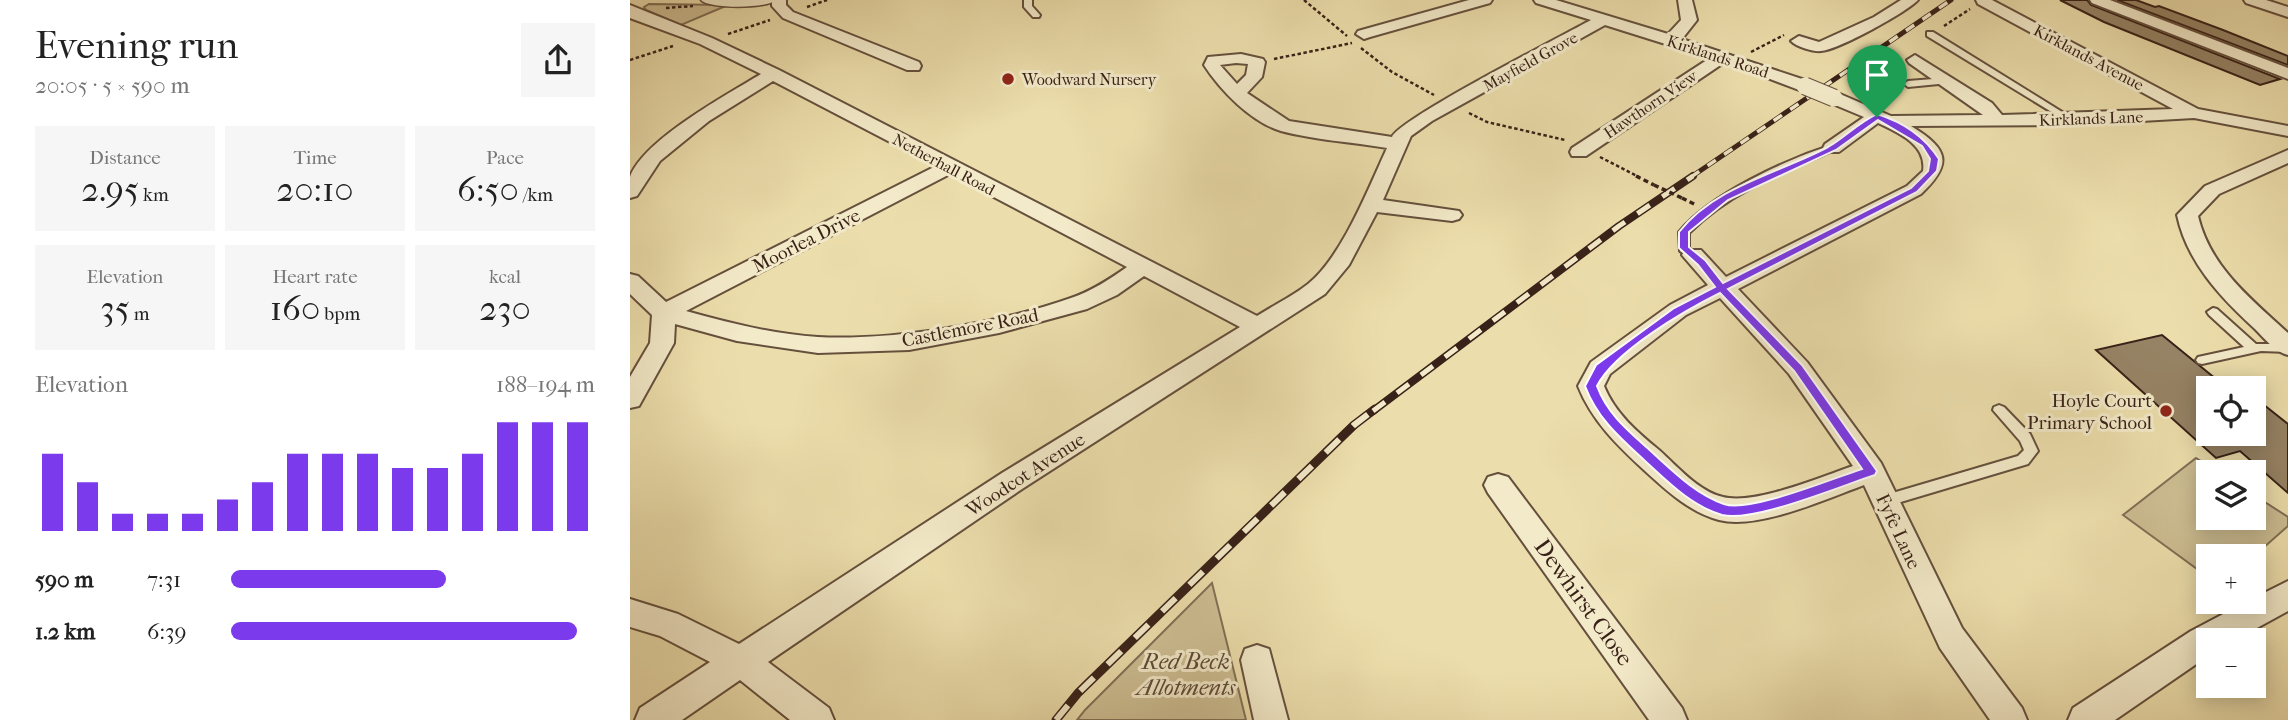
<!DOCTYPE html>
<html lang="en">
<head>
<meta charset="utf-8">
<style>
  :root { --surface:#fff; --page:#f6f6f6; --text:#222; --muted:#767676; --accent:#7c3aed }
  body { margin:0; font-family:"IM FELL French Canon",serif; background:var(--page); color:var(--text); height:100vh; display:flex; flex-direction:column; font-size:26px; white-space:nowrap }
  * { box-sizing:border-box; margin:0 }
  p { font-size:23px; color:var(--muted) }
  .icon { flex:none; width:38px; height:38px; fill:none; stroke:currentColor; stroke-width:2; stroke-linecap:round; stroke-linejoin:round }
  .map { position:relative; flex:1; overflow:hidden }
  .side { display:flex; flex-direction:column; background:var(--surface); width:630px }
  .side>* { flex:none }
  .fabs { position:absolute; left:1566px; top:376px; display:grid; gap:14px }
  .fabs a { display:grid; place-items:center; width:70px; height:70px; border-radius:0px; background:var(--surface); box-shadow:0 4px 18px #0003; font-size:35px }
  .pin { position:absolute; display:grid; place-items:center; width:60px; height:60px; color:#fff; margin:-72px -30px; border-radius:50% 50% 50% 0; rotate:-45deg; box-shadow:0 0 7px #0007 }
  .pin .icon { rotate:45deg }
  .round { display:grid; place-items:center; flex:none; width:74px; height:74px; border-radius:0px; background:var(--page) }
  .headline { display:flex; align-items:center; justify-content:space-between; height:119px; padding:0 35px }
  h1 { font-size:38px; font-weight:600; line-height:52px }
  .stats { display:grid; grid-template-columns:repeat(3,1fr); gap:10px; height:119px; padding:7px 35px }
  .stats div { display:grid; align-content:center; border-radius:0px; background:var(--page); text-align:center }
  .stats b { font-size:35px; font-weight:600 }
  .stats small { font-size:19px; font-weight:400 }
  .stats p { font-size:19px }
  .chart { height:196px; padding:14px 35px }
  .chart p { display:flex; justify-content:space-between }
  .chart svg { width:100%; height:126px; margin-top:7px; stroke:var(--accent); stroke-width:6 }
  ul { padding:0 35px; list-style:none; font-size:23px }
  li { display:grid; grid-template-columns:112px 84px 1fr; align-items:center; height:52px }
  li i { height:18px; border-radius:9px; background:var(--accent) }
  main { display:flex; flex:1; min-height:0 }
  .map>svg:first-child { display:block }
  .green { fill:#cdbe93; stroke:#827056; stroke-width:2 }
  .building { fill:#968365; stroke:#382118; stroke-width:2 }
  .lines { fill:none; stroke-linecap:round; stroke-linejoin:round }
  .service-casing { stroke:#65503d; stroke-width:4 }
  .minor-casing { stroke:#65503d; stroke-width:4 }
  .tertiary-casing { stroke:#65503d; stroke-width:3 }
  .path-far1 { stroke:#382118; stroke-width:2.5; stroke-dasharray:3.5 2.5; stroke-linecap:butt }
  .path { stroke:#382118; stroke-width:3.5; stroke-dasharray:5 3.5; stroke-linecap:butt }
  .service { fill:#f3eac9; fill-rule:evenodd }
  .minor { fill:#f3eac9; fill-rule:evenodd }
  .tertiary { fill:#f3eac9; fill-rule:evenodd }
  .rail-far2-casing { stroke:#382118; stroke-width:5 }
  .rail-far1-casing { stroke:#382118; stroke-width:8 }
  .rail-casing { stroke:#382118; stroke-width:9 }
  .rail-far2 { stroke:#f3eac9; stroke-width:3.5; stroke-dasharray:10; stroke-linecap:butt }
  .rail-far1 { stroke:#f3eac9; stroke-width:5; stroke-dasharray:15; stroke-linecap:butt }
  .rail { stroke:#f3eac9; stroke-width:6; stroke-dasharray:19; stroke-linecap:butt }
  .minor-bridge-casing { stroke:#65503d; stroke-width:19; stroke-linecap:butt }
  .path-bridge { stroke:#382118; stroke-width:3.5; stroke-dasharray:5 3.5; stroke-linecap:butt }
  .minor-bridge { stroke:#f3eac9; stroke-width:17 }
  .route { fill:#7c3aed; stroke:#fff; stroke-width:2; fill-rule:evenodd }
  .poi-dot { fill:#8f2418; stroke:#f3eac9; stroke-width:2.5 }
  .labels { text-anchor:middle; stroke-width:6; stroke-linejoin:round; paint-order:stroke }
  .far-street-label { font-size:16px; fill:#382118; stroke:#f3eac9 }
  .far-poi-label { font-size:16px; fill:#382118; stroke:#f3eac9; text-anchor:start }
  .street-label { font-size:19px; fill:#382118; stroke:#f3eac9 }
  .poi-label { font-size:19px; fill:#382118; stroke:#f3eac9; text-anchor:end }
  .near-street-label { font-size:23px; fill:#382118; stroke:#f3eac9 }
  .near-park-label { font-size:23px; font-style:italic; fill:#5d4837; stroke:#f3eac9 }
</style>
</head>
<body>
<main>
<section class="side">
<div class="headline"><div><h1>Evening run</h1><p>20:05 · 5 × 590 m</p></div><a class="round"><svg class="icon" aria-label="share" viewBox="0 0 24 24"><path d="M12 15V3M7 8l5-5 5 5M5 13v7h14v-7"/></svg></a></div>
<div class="stats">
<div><p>Distance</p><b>2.95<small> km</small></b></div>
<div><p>Time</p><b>20:10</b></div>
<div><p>Pace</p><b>6:50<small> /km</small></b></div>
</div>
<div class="stats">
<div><p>Elevation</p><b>35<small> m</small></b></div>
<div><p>Heart rate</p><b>160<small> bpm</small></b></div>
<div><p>kcal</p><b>230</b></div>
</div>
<div class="chart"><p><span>Elevation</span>188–194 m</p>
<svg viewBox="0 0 160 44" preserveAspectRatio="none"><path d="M5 44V17M15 44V27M25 44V38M35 44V38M45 44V38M55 44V33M65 44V27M75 44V17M85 44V17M95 44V17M105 44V22M115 44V22M125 44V17M135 44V6M145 44V6M155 44V6"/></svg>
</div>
<ul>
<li><b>590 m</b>7:31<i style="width:59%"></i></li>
<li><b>1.2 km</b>6:39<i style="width:95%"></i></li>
</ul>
</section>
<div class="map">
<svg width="1658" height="720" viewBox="0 0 1658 720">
  <rect width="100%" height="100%" fill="#ecdeac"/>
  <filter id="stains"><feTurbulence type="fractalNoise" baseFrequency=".00286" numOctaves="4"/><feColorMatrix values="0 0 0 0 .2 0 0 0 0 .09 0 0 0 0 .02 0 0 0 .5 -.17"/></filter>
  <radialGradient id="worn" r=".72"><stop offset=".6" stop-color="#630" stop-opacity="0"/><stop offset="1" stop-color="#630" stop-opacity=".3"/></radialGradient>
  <!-- green -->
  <g class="green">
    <path d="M19,4L98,5L51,25L16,10L14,7Z"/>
    <path d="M1566,458L1589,472H1578V518H1624V495L1658,517V526L1624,556H1578V577L1493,515Z"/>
    <path d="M582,583L616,720H447L455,710Z"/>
  </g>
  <!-- building -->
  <g class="building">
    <path d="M1430,0H1457L1461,5L1650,79L1630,85L1474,22Z"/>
    <path d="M1487,0H1506L1525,7L1529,6L1593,30L1658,56V65Z"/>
    <path d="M1532,335L1597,388H1578V434H1624V397L1658,424V493L1610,451L1586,458L1466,350Z"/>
  </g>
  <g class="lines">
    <!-- service casing -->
    <g class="service-casing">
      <g id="service">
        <path d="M394,0H402V6L410,15L409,17H403L394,7Z"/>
        <path d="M1297,32H1303L1445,120L1441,123L1438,122L1297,36Z"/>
        <path d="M1316,78L1320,81L1319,83L1278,87L1274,84L1278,81Z"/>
        <path d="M1202,145L1205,146V150C1153,172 1100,192 1059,233V248L1068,255L1067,257H1059L1050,251L1049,232C1081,194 1155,160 1202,145Z"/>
        <path d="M1583,308L1587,309L1626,344H1658V352L1631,351L1572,364L1568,363L1566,360L1568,357L1614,347L1579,315L1577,312Z"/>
        <path d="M1369,405L1374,407L1400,434L1408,451L1398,464L1254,507L1249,505L1247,501L1249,497L1388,456L1394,450L1390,441L1363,410L1364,407Z"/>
      </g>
    </g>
    <!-- minor casing -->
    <g class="minor-casing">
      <g id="minor">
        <path d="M142,0H156V5L163,12L289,62L291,66L289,70H277L153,18L142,6Z"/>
        <path d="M839,0H862L860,3L740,37L734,39L726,34L728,31Z"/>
        <path d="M904,0H926L1038,34L1051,20L1048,0H1062L1067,20L1052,39L1181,82L1184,86L1175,91L1169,90L1095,62L956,156H942L940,152L942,148L1080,58L975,25L802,121L781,136L753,200L829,211L832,215L829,219L822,221L747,212L719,265L695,294L392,489L138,662L199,708L204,720H160L110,680L52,720H5L10,708L80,662L30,636L0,627V599L48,614L109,644L372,473L610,327L514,276L487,295L457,309L369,333L279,350L188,353L107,341L45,324L44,343L9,406L0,408V377L20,343L22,315L0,294V274L8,276L36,302L306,166L143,81L79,121L30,161L7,196L0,198C0,192 0,182 0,177C13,140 98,94 131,74L70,44L0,18V5L82,38L149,70L627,316C644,305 663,296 678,284C712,257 739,187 757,148C722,142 684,140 651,131C621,122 590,90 574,65L578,57L611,54L633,59L635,62L632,77L617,93L659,121L762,137C771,118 930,37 961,20L906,3ZM606,63L618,64L616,75L607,84L590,65ZM320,174L497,267C480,279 462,291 441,298C371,323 261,341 188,337C143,334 99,323 56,311Z"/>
        <path d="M1271,0H1288C1277,12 1208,50 1191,51C1183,52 1167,47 1161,41L1169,36L1189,42L1244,17Z"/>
        <path d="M1346,0H1362L1568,109L1658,126V136L1564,118L1441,125L1281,126C1319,149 1323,164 1291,194L1108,289L1177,362L1251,463L1332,628L1392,708L1397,720H1360L1310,648L1234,485C1196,499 1128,530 1089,520C1059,512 1036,490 1014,470C987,445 962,421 948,386L961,362L1040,305L1078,285L1052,255L1055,250H1071L1096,277L1277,186L1293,171C1297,145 1269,133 1248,123L1209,152H1195L1193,148L1195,144L1234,117L1198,102L1195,98L1198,94H1210L1261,116L1353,115L1279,63L1277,60L1285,55L1362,103L1372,115L1543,109L1348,4ZM1090,298L1159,374L1223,466C1191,477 1125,505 1093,497C1069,492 1047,466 1029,450C1007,432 985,413 974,386L980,374L1056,315Z"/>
        <path d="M1460,0H1480L1658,68V79L1462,3Z"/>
        <path d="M1614,0H1636L1658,7V17L1616,3Z"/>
        <path d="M1658,150V163L1589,194L1568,216C1580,267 1621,299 1658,333V355C1644,351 1635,339 1625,329C1590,297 1557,262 1547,215L1575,186Z"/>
        <path d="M868,474L878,477L1052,708L1057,720H1019L858,493L854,485L858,477Z"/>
        <path d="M1658,581V611L1605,640H1578V656L1485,720H1438L1443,708L1561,631L1616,602H1624V598Z"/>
        <path d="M627,645L639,649L658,720H624L611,660L615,649Z"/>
      </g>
    </g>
    <!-- tertiary casing -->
    <g class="tertiary-casing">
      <path id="tertiary" d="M71,0H145C138,9 78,9 71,0Z"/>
    </g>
    <!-- path-far1 -->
    <g class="path-far1">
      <path d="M674,0L717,36"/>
      <path d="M177,7L197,0"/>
      <path d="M36,8L63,6"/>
      <path d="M1314,26L1340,9"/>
      <path d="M98,34L140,20"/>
      <path d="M731,48L762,72L804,95"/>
      <path d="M1121,52L1154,35"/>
      <path d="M644,59L722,43"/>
      <path d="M0,60L43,46"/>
      <path d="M839,113L857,122L935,140"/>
      <path d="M970,157L1009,177"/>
    </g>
    <!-- path -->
    <g class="path">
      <path d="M1006,176L1024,185"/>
      <path d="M1052,198L1066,205"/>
    </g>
    <!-- service -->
    <use href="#service" class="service"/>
    <!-- minor -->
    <use href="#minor" class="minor"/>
    <!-- tertiary -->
    <use href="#tertiary" class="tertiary"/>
    <!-- rail-far2 casing -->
    <g class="rail-far2-casing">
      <path id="rail-far2" d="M1061,177L1321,0"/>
    </g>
    <!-- rail-far1 casing -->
    <g class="rail-far1-casing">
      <path id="rail-far1" d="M743,411L989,226L1063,176"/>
    </g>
    <!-- rail casing -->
    <g class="rail-casing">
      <path id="rail" d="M426,720L448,693L724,425L745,409"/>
    </g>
    <!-- rail-far2 -->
    <use href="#rail-far2" class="rail-far2"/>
    <!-- rail-far1 -->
    <use href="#rail-far1" class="rail-far1"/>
    <!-- rail -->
    <use href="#rail" class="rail"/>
    <!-- minor-bridge casing -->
    <g class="minor-bridge-casing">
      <path id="minor-bridge" d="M1175,86L1204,98"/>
    </g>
    <!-- path-bridge -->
    <path class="path-bridge" d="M1024,185L1052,198"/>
    <!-- minor-bridge -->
    <use href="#minor-bridge" class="minor-bridge"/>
  </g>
  <!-- route -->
  <path class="route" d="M1247,114C1273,122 1295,137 1309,159L1307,171L1287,192L1098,289L1172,365L1247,471L1245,475C1211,486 1123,523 1092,515C1061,506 1037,481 1014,460C989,437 967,418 955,386L966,365L1044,308L1085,287L1068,265L1049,248V232C1085,186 1149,173 1198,147C1215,137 1229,122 1247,114ZM1248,120L1292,146L1300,159L1298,171L1281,188L1093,283L1075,260L1059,247V232L1098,200L1206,150ZM1090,293L1164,371L1232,469C1203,478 1120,513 1094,504C1066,494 1045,473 1024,454C1001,433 978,416 967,386C985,351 1054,311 1090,293Z"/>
  <!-- markers -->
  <g class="poi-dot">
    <circle cx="378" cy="79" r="7"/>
    <circle cx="1536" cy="411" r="7"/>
  </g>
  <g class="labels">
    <!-- far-street labels -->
    <g class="far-street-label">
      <text transform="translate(1088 56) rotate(18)" y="6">Kirklands Road</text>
      <text transform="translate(1459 57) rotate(28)" y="6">Kirklands Avenue</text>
      <text transform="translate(900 61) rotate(-29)" y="6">Mayfield Grove</text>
      <text transform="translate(1020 104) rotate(-34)" y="6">Hawthorn View</text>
      <text transform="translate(1461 118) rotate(-2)" y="6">Kirklands Lane</text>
      <text transform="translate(314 164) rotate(28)" y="6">Netherhall Road</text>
    </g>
    <!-- far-poi labels -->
    <g class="far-poi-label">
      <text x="392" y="85">Woodward Nursery</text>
    </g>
    <!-- street labels -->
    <g class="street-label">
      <text transform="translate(176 240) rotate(-27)" y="7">Moorlea Drive</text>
      <text transform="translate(340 327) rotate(-11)" y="7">Castlemore Road</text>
      <text transform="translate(395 474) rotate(-33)" y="7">Woodcot Avenue</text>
      <text transform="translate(1269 531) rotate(65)" y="7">Fyfe Lane</text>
    </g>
    <!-- poi labels -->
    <g class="poi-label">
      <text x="1522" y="407">Hoyle Court<tspan x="1522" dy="22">Primary School</tspan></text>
    </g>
    <!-- near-street labels -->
    <g class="near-street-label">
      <text transform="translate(954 602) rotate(54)" y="8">Dewhirst Close</text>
    </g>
    <!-- near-park labels -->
    <g class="near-park-label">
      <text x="556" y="669">Red Beck<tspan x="556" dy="26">Allotments</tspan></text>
    </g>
  </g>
  <rect width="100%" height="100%" filter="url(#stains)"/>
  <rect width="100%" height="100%" fill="url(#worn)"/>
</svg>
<div class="fabs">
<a><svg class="icon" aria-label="locate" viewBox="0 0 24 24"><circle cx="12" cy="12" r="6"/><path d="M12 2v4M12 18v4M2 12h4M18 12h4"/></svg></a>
<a><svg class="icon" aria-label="layers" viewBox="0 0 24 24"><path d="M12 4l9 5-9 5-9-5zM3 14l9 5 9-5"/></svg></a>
<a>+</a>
<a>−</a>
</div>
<div class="pin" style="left:1247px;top:117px;background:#1e9e55"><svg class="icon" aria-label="arrive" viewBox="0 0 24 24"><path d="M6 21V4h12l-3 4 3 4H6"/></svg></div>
</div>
</main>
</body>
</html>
